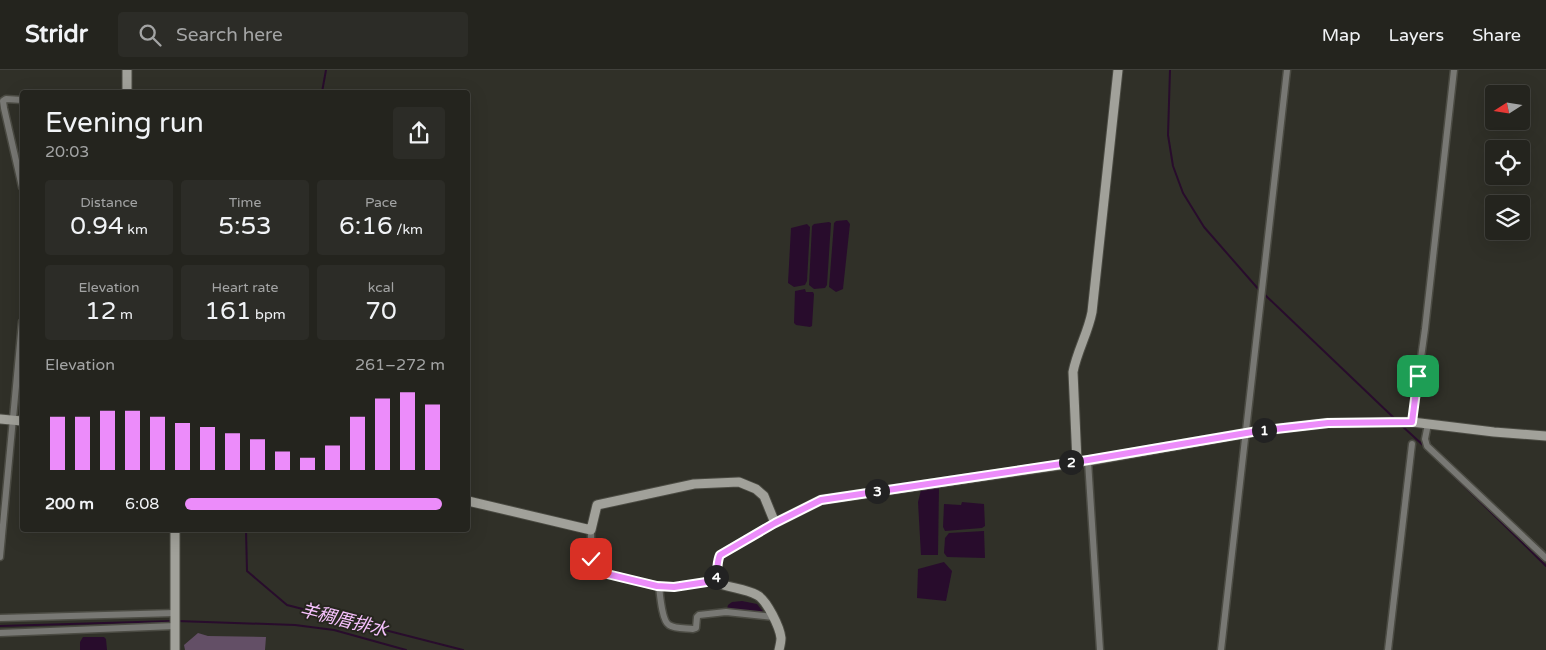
<!DOCTYPE html>
<html lang="en">
<head>
<meta charset="utf-8">
<style>
  :root { --surface:#24241e; --page:#2c2c27; --text:#f1f3f6; --muted:#a3a4a4; --line:#41413c; --accent:#ec8cfa }
  body { margin:0; font-family:"Varela Round","Noto Sans TC",sans-serif; background:var(--page); color:var(--text); height:100vh; display:flex; flex-direction:column; font-size:19px; white-space:nowrap }
  * { box-sizing:border-box; margin:0 }
  p { font-size:16px; color:var(--muted) }
  .icon { flex:none; width:28px; height:28px; fill:none; stroke:currentColor; stroke-width:2; stroke-linecap:round; stroke-linejoin:round }
  .map { position:relative; flex:1; overflow:hidden }
  .panel { position:absolute; left:20px; top:20px; width:450px; height:442px; display:flex; flex-direction:column; background:var(--surface); border-radius:5px; box-shadow:0 5px 20px #0002,0 0 0 1px var(--line) }
  .panel>* { flex:none }
  .needle { width:32px; rotate:258deg }
  .controls { position:absolute; left:1485px; top:15px; display:grid; gap:10px }
  .controls a { display:grid; place-items:center; width:45px; height:45px; border-radius:5px; background:var(--surface); box-shadow:0 5px 20px #0002,0 0 0 1px var(--line); font-size:25px }
  .pin { position:absolute; display:grid; place-items:center; width:42px; height:42px; color:#fff; margin:-21px; border-radius:10px; box-shadow:0 2px 8px #0006 }
  .km { position:absolute; width:25px; height:25px; margin:-12px; border-radius:50%; background:#222; color:#fff; font-size:14px; line-height:25px; text-align:center }
  .round { display:grid; place-items:center; flex:none; width:52px; height:52px; border-radius:5px; background:var(--page) }
  .headline { display:flex; align-items:center; justify-content:space-between; height:85px; padding:0 25px }
  h1 { font-size:28px; font-weight:600; line-height:38px }
  .figures { display:grid; grid-template-columns:repeat(3,1fr); gap:8px; height:85px; padding:5px 25px }
  .figures div { display:grid; align-content:center; border-radius:5px; background:var(--page); text-align:center }
  .figures b { font-size:25px; font-weight:600 }
  .figures small { font-size:14px; font-weight:400 }
  .figures p { font-size:14px }
  .chart { height:140px; padding:10px 25px }
  .chart p { display:flex; justify-content:space-between }
  .chart svg { width:100%; height:90px; margin-top:5px; stroke:var(--accent); stroke-width:6 }
  ul { padding:0 25px; list-style:none; font-size:16px }
  li { display:grid; grid-template-columns:80px 60px 1fr; align-items:center; height:38px }
  li i { height:12px; border-radius:6px; background:var(--accent) }
  header { display:flex; align-items:center; gap:30px; box-sizing:border-box; height:70px; padding:0 25px; background:var(--surface); border-bottom:1px solid var(--line) }
  header strong { font-size:24px }
  nav { display:flex; gap:28px; margin-inline-start:auto; font-size:18px }
  .search { width:350px; height:45px; background:var(--page); display:flex; align-items:center; gap:12px; box-sizing:border-box; padding:0 18px; border-radius:5px; color:var(--muted); font-size:19px }
  .map>svg:first-child { display:block }
  .green { fill:#634f66 }
  .water { fill:#280c2c }
  .lines { fill:none; stroke-linecap:round; stroke-linejoin:round }
  .stream { stroke:#280c2c; stroke-width:2 }
  .street-casing { stroke:#4b4b43; stroke-width:9 }
  .secondary-casing { stroke:#4b4b43; stroke-width:11 }
  .street { stroke:#787874; stroke-width:6 }
  .secondary { stroke:#a1a19a; stroke-width:9 }
  .route-casing { stroke:#fff; stroke-width:10 }
  .route { stroke:#ec8cfa; stroke-width:6 }
  .labels { text-anchor:middle; stroke-width:4; stroke-linejoin:round; paint-order:stroke }
  .water-label { font-size:18px; font-style:italic; fill:#f7c2fe; stroke:#26261e }
</style>
</head>
<body>
<header>
<strong>Stridr</strong>
<div class="search"><svg class="icon" aria-label="search" viewBox="0 0 24 24"><circle cx="10" cy="10" r="6"/><path d="M15 15l6 6"/></svg>Search here</div>
<nav><a>Map</a><a>Layers</a><a>Share</a></nav>
</header>
<div class="map">
<svg width="1546" height="580" viewBox="0 0 1546 580">
  <rect width="100%" height="100%" fill="#303028"/>
  <!-- green -->
  <path class="green" d="M198,563L208,566L266,567L265,580H185L184,575Z"/>
  <!-- water -->
  <g class="water">
    <path d="M847,150L850,154L843,219L836,222L829,217L834,153L836,151Z"/>
    <path d="M829,152L831,153L827,215L825,218L814,219L809,215L812,156L814,154Z"/>
    <path d="M807,154L810,157L807,211L805,215L794,217L788,213L791,158Z"/>
    <path d="M805,219L806,222H813L814,224L812,256L810,257L796,255L794,253L795,221Z"/>
    <path d="M939,417L938,485H921L918,432L921,420Z"/>
    <path d="M962,432L984,434L985,456L982,458L945,461L943,457L944,434L961,435Z"/>
    <path d="M984,461L985,488L947,487L944,483L945,468L949,463Z"/>
    <path d="M944,492L952,501L946,531L917,528L918,499Z"/>
    <path d="M742,531L757,534L765,544L727,539L728,535L732,532Z"/>
    <path d="M83,567H104L106,569L107,580H80V572Z"/>
  </g>
  <g class="lines">
    <!-- stream -->
    <g class="stream">
      <path d="M1170,0L1168,65L1173,96L1183,123L1204,157L1260,221"/>
      <path d="M322,22L326,0"/>
      <path d="M1264,224L1394,348"/>
      <path d="M1401,355L1425,377"/>
      <path d="M1450,402L1546,496"/>
      <path d="M246,460L247,501L287,535L463,580"/>
      <path d="M177,551L295,555L334,560L406,580"/>
      <path d="M0,556L173,551"/>
    </g>
    <!-- street casing -->
    <g class="street-casing">
      <g id="street">
        <path d="M22,30L6,29L3,31L4,38L22,117"/>
        <path d="M1412,352L1425,259L1454,0"/>
        <path d="M1428,354L1425,369L1427,376L1546,488"/>
        <path d="M1088,391L1100,580"/>
        <path d="M591,460V489L595,498L603,503L657,516L674,517L713,511C719,504 716,493 720,485L775,453"/>
        <path d="M0,487L22,252"/>
        <path d="M659,516C660,525 662,551 669,555C675,559 686,558 693,559L696,558L697,547L699,545L726,542L773,547"/>
        <path d="M0,548L175,543"/>
        <path d="M0,563L175,556"/>
        <path d="M1221,580L1287,0"/>
        <path d="M1388,580L1412,374"/>
      </g>
    </g>
    <!-- secondary casing -->
    <g class="secondary-casing">
      <g id="secondary">
        <path d="M127,22V0"/>
        <path d="M0,349L22,351"/>
        <path d="M1077,392L1073,302C1077,281 1088,263 1092,242L1118,0"/>
        <path d="M468,431L591,460L597,435L694,414L739,412L756,419L764,426L775,453L821,430L1088,391L1258,361L1328,353L1412,352L1494,362L1546,366"/>
        <path d="M713,511C727,518 744,518 757,525C767,530 780,558 781,568C781,572 780,576 779,580"/>
        <path d="M175,580V460"/>
      </g>
    </g>
    <!-- street -->
    <use href="#street" class="street"/>
    <!-- secondary -->
    <use href="#secondary" class="secondary"/>
  </g>
  <g class="lines">
    <!-- route casing -->
    <g class="route-casing">
      <path id="route" d="M591,489L595,498L603,503L657,516L674,517L713,511C719,504 716,493 720,485L775,453L821,430L1088,390L1258,361L1328,353L1412,352L1418,306"/>
    </g>
    <!-- route -->
    <use href="#route" class="route"/>
  </g>
  <g class="labels">
    <!-- water labels -->
    <g class="water-label">
      <text transform="translate(344 550) rotate(14)" y="6">羊稠厝排水</text>
    </g>
  </g>
</svg>
<div class="controls">
<a><svg class="needle" viewBox="-14 -14 28 28"><path d="M0-13l5 13h-10z" fill="#e53935"/><path d="M0 13l5-13h-10z" fill="#a3a4a4"/></svg></a>
<a><svg class="icon" aria-label="locate" viewBox="0 0 24 24"><circle cx="12" cy="12" r="6"/><path d="M12 2v4M12 18v4M2 12h4M18 12h4"/></svg></a>
<a><svg class="icon" aria-label="layers" viewBox="0 0 24 24"><path d="M12 4l9 5-9 5-9-5zM3 14l9 5 9-5"/></svg></a>
</div>
<div class="pin" style="left:1418px;top:306px;background:#1e9e55"><svg class="icon" aria-label="arrive" viewBox="0 0 24 24"><path d="M6 21V4h12l-3 4 3 4H6"/></svg></div>
<div class="pin" style="left:591px;top:489px;background:#d93025"><svg class="icon" aria-label="check" viewBox="0 0 24 24"><path d="M5 12l5 5 9-10"/></svg></div>
<b class="km" style="left:1264px;top:360px">1</b>
<b class="km" style="left:1071px;top:392px">2</b>
<b class="km" style="left:877px;top:421px">3</b>
<b class="km" style="left:716px;top:507px">4</b>
<section class="panel">
<div class="headline"><div><h1>Evening run</h1><p>20:03</p></div><a class="round"><svg class="icon" aria-label="share" viewBox="0 0 24 24"><path d="M12 15V3M7 8l5-5 5 5M5 13v7h14v-7"/></svg></a></div>
<div class="figures">
<div><p>Distance</p><b>0.94<small> km</small></b></div>
<div><p>Time</p><b>5:53</b></div>
<div><p>Pace</p><b>6:16<small> /km</small></b></div>
</div>
<div class="figures">
<div><p>Elevation</p><b>12<small> m</small></b></div>
<div><p>Heart rate</p><b>161<small> bpm</small></b></div>
<div><p>kcal</p><b>70</b></div>
</div>
<div class="chart"><p><span>Elevation</span>261–272 m</p>
<svg viewBox="0 0 160 44" preserveAspectRatio="none"><path d="M5 44V18M15 44V18M25 44V15M35 44V15M45 44V18M55 44V21M65 44V23M75 44V26M85 44V29M95 44V35M105 44V38M115 44V32M125 44V18M135 44V9M145 44V6M155 44V12"/></svg>
</div>
<ul>
<li><b>200 m</b>6:08<i style="width:99%"></i></li>
</ul>
</section>
</div>
</body>
</html>
